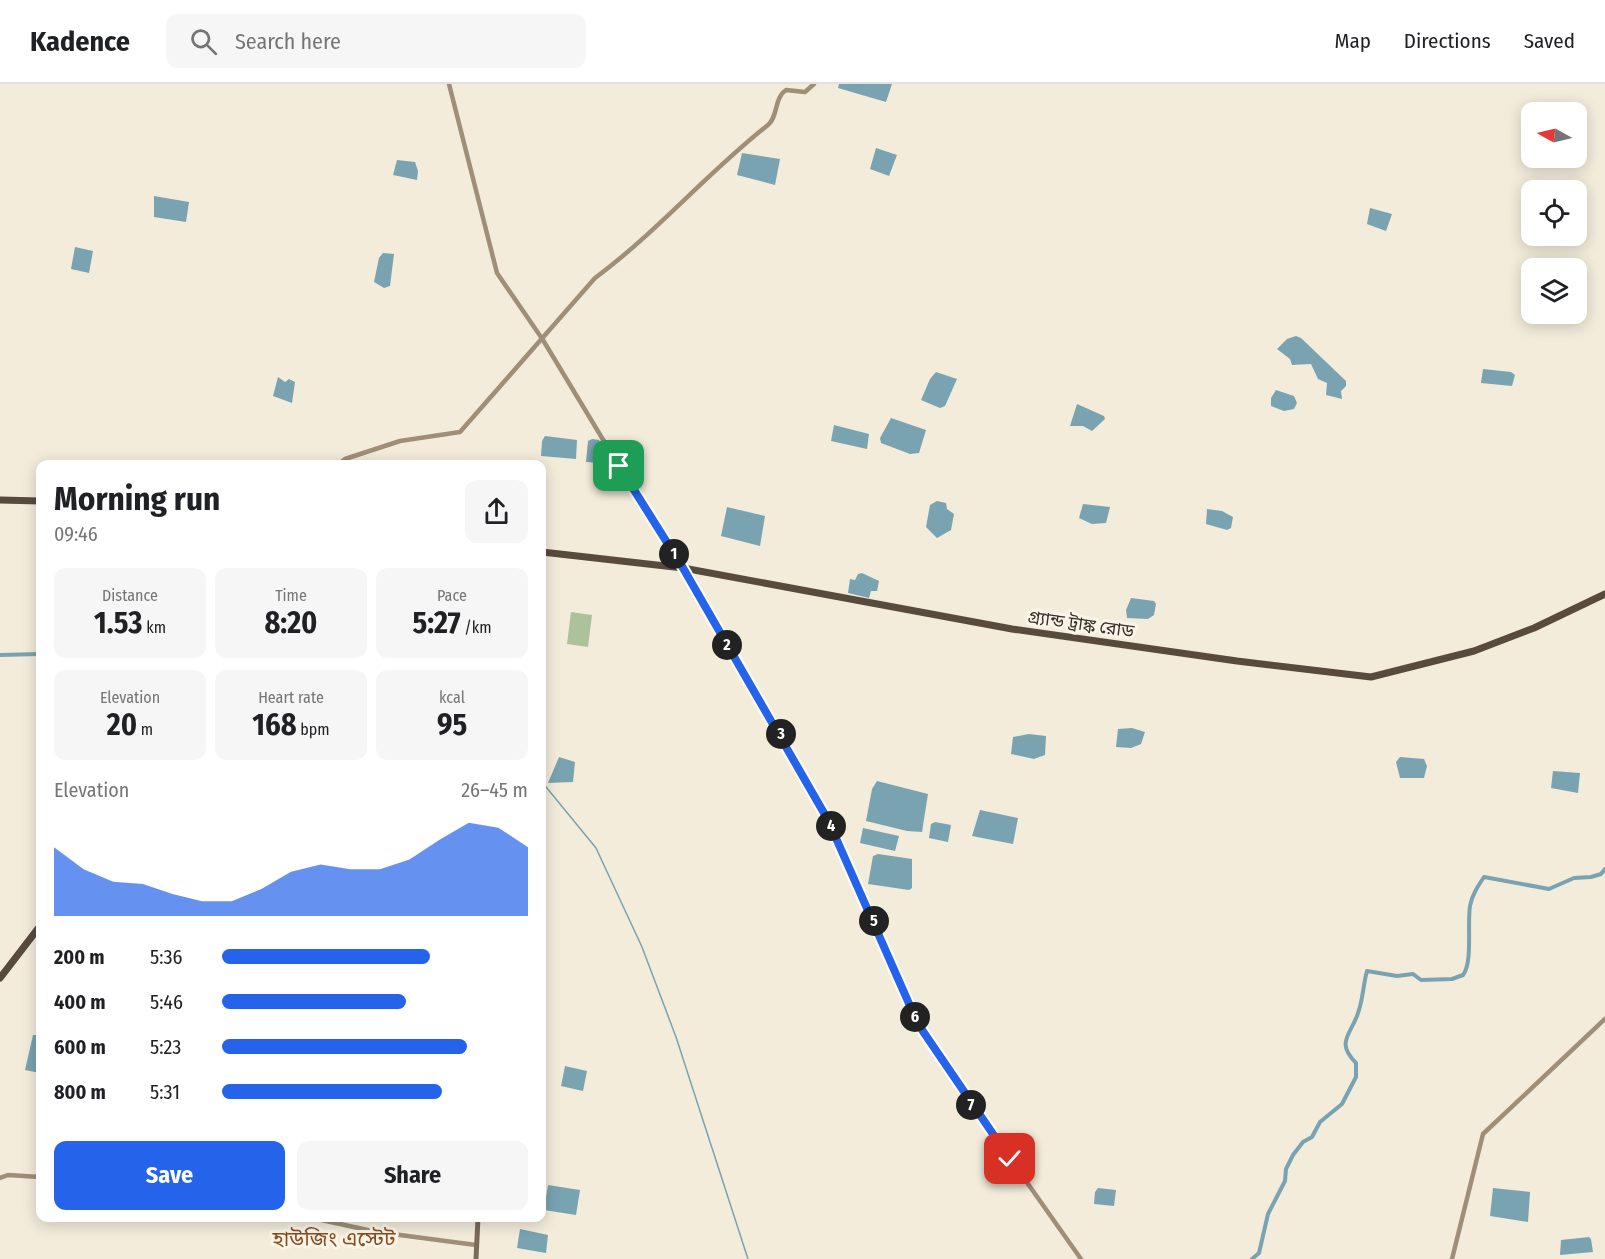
<!DOCTYPE html>
<html lang="en">
<head>
<meta charset="utf-8">
<style>
  :root { --surface:#fff; --page:#f6f6f6; --text:#202124; --muted:#757577; --line:#e0e0e0; --accent:#2563eb }
  body { margin:0; font-family:"Fira Sans Condensed","Noto Sans Bengali",sans-serif; background:var(--page); color:var(--text); height:100vh; display:flex; flex-direction:column; font-size:22px; white-space:nowrap }
  * { box-sizing:border-box; margin:0 }
  p { font-size:20px; color:var(--muted) }
  .icon { flex:none; width:33px; height:33px; fill:none; stroke:currentColor; stroke-width:2; stroke-linecap:round; stroke-linejoin:round }
  .map { position:relative; flex:1; overflow:hidden }
  .details { position:absolute; left:36px; top:376px; width:510px; height:762px; display:flex; flex-direction:column; background:var(--surface); border-radius:12px; box-shadow:0 3px 15px #0003 }
  .details>* { flex:none }
  .needle { width:39px; rotate:278deg }
  .buttons { position:absolute; left:1521px; top:18px; display:grid; gap:12px }
  .buttons a { display:grid; place-items:center; width:66px; height:66px; border-radius:12px; background:var(--surface); box-shadow:0 3px 15px #0003; font-size:30px }
  .pin { position:absolute; display:grid; place-items:center; width:51px; height:51px; color:#fff; margin:-26px; border-radius:12px; box-shadow:0 3px 9px #0006 }
  .km { position:absolute; width:30px; height:30px; margin:-15px; border-radius:50%; background:#222; color:#fff; font-size:16px; line-height:30px; text-align:center }
  .round { display:grid; place-items:center; flex:none; width:63px; height:63px; border-radius:12px; background:var(--page) }
  .head { display:flex; align-items:center; justify-content:space-between; height:102px; padding:0 18px }
  h1 { font-size:33px; font-weight:700; line-height:45px }
  .figures { display:grid; grid-template-columns:repeat(3,1fr); gap:9px; height:102px; padding:6px 18px }
  .figures div { display:grid; align-content:center; border-radius:12px; background:var(--page); text-align:center }
  .figures b { font-size:30px; font-weight:700 }
  .figures small { font-size:16px; font-weight:400 }
  .figures p { font-size:16px }
  .chart { height:168px; padding:12px 18px }
  .chart p { display:flex; justify-content:space-between }
  .chart svg { width:100%; height:108px; margin-top:6px; fill:var(--accent); opacity:.7 }
  .button { display:flex; gap:12px; margin-top:auto; padding:12px 18px }
  .button a { flex:1; height:69px; border-radius:12px; background:var(--accent); color:#fff; font-size:24px; font-weight:700; line-height:69px; text-align:center }
  .button a+a { background:var(--page); color:var(--text) }
  ul { padding:0 18px; list-style:none; font-size:20px }
  li { display:grid; grid-template-columns:96px 72px 1fr; align-items:center; height:45px }
  li i { height:15px; border-radius:8px; background:var(--accent) }
  header { display:flex; align-items:center; gap:36px; box-sizing:border-box; height:84px; padding:0 30px; background:var(--surface); border-bottom:2px solid var(--line) }
  header strong { font-size:28px }
  nav { display:flex; gap:33px; margin-inline-start:auto; font-size:21px }
  .search { width:420px; height:54px; background:var(--page); display:flex; align-items:center; gap:15px; box-sizing:border-box; padding:0 21px; border-radius:12px; color:var(--muted); font-size:22px }
  .map>svg:first-child { display:block }
  .green { fill:#adc29a }
  .water { fill:#79a3b1 }
  .lines { fill:none; stroke-linecap:round; stroke-linejoin:round }
  .stream { stroke:#79a3b1; stroke-width:1.5 }
  .canal { stroke:#79a3b1; stroke-width:4 }
  .secondary { stroke:#9f8e78; stroke-width:4.5 }
  .primary { stroke:#7a6a58; stroke-width:5 }
  .highway { stroke:#584b3e; stroke-width:7 }
  .route-casing { stroke:#fff; stroke-width:12 }
  .route { stroke:#2563eb; stroke-width:8 }
  .labels { text-anchor:middle; stroke-width:6; stroke-linejoin:round; paint-order:stroke }
  .street-label { font-size:18px; fill:#373028; stroke:#faf5e8 }
  .quarter-label { font-size:21px; fill:#894c1e; stroke:#faf5e8 }
</style>
</head>
<body>
<header>
<strong>Kadence</strong>
<div class="search"><svg class="icon" aria-label="search" viewBox="0 0 24 24"><circle cx="10" cy="10" r="6"/><path d="M15 15l6 6"/></svg>Search here</div>
<nav><a>Map</a><a>Directions</a><a>Saved</a></nav>
</header>
<div class="map">
<svg width="1605" height="1175" viewBox="0 0 1605 1175">
  <rect width="100%" height="100%" fill="#f3ecdb"/>
  <!-- green -->
  <path class="green" d="M571,528L592,531L588,563L567,560Z"/>
  <!-- water -->
  <g class="water">
    <path d="M839,0H892L886,18L838,4Z"/>
    <path d="M876,64L897,71L889,92L870,85Z"/>
    <path d="M742,69L780,75L775,101L737,91Z"/>
    <path d="M397,76L415,78L418,87L417,96L393,91Z"/>
    <path d="M154,112L189,118L186,138L154,133Z"/>
    <path d="M1370,124L1392,130L1386,147L1367,140Z"/>
    <path d="M75,163L93,167L89,189L71,185Z"/>
    <path d="M383,169L394,170L390,202L384,204L374,198L379,174Z"/>
    <path d="M1296,252L1301,254L1346,297V302L1341,307L1342,315L1326,311L1327,299L1318,295L1311,280L1292,281L1290,275L1277,265L1287,255Z"/>
    <path d="M1483,285L1511,288L1515,291L1512,302L1481,299Z"/>
    <path d="M936,288L957,295L945,322L940,324L921,316L930,295Z"/>
    <path d="M278,293L285,298L289,295L295,298L292,319L273,312Z"/>
    <path d="M1276,306L1294,312L1297,319L1294,325L1284,327L1271,322V314Z"/>
    <path d="M1077,320L1104,332L1105,335L1092,347L1083,342H1070Z"/>
    <path d="M891,334L926,346L919,369L910,370L881,359L880,354Z"/>
    <path d="M834,341L869,350L867,365L831,357Z"/>
    <path d="M545,352L577,356L576,375L541,372L542,357Z"/>
    <path d="M592,355L599,356L604,366L602,379L586,378L588,357Z"/>
    <path d="M937,417L946,419L947,425L954,430L951,446L937,454L926,443L930,421Z"/>
    <path d="M1083,420L1110,423L1106,439L1092,440L1079,434Z"/>
    <path d="M727,423L765,432L760,462L721,452Z"/>
    <path d="M1207,425L1222,427L1233,433L1231,444L1227,446L1206,440Z"/>
    <path d="M862,489L879,497L877,507H871L869,514L848,509L850,495L855,496L858,490Z"/>
    <path d="M1131,514L1154,517L1156,520L1154,531L1148,535L1127,534L1126,526Z"/>
    <path d="M1132,644L1145,648L1141,660L1131,664L1116,663L1118,645Z"/>
    <path d="M1029,650L1046,652L1045,671L1034,675L1011,670L1013,653Z"/>
    <path d="M559,673L575,678L573,698L548,699Z"/>
    <path d="M1400,673L1424,675L1427,682L1424,694H1400L1396,678Z"/>
    <path d="M1553,687L1580,689L1578,709L1551,704Z"/>
    <path d="M877,697L928,710L922,748L907,747L866,737L872,705Z"/>
    <path d="M980,726L1018,734L1013,760L972,752Z"/>
    <path d="M935,738L951,741L948,758L929,754L931,740Z"/>
    <path d="M863,744L899,752L895,767L860,759Z"/>
    <path d="M878,770L912,775V804L909,806L868,800L873,772Z"/>
    <path d="M33,951H40V989L25,986Z"/>
    <path d="M565,982L587,987L583,1007L561,1002Z"/>
    <path d="M548,1101L580,1106L576,1131L544,1126Z"/>
    <path d="M1098,1104L1116,1106L1114,1122L1094,1120L1095,1108Z"/>
    <path d="M1493,1104L1530,1108L1528,1138L1490,1132Z"/>
    <path d="M520,1145L548,1151L546,1169L517,1164Z"/>
    <path d="M1589,1153L1591,1155L1593,1168L1560,1171L1561,1156Z"/>
  </g>
  <g class="lines">
    <!-- stream -->
    <path class="stream" d="M542,698L596,764L642,863L676,953L748,1175"/>
    <!-- canal -->
    <g class="canal">
      <path d="M0,571L40,570"/>
      <path d="M1252,1175L1259,1169L1268,1130L1285,1097L1286,1085L1293,1071L1303,1058L1312,1053L1320,1038L1342,1020L1356,993V979C1335,958 1351,951 1358,929C1363,916 1363,901 1367,887L1397,892L1413,890L1421,896L1452,895L1463,891C1473,878 1467,841 1470,822C1472,811 1478,802 1484,793L1549,805L1574,794L1591,793L1601,790L1605,785"/>
    </g>
    <!-- secondary -->
    <g class="secondary">
      <path d="M449,0L497,189L543,256L790,666L828,736L918,940L930,961L1081,1175"/>
      <path d="M338,381L345,375L400,357L460,348L595,194C657,148 708,88 768,41C778,33 774,14 786,6L805,8L814,0"/>
      <path d="M0,1094L8,1091L40,1093"/>
      <path d="M312,1134L377,1148L476,1161"/>
      <path d="M1452,1175L1483,1050L1605,935"/>
    </g>
    <!-- primary -->
    <path class="primary" d="M476,1175L478,1134"/>
    <!-- highway -->
    <g class="highway">
      <path d="M0,416L40,417"/>
      <path d="M542,468L683,484L1012,545L1237,577L1371,593L1474,567L1534,544L1605,510"/>
      <path d="M0,894L40,842"/>
    </g>
  </g>
  <g class="lines">
    <!-- route casing -->
    <g class="route-casing">
      <path id="route" d="M619,382L683,484L828,736L918,940L1010,1075"/>
    </g>
    <!-- route -->
    <use href="#route" class="route"/>
  </g>
  <g class="labels">
    <!-- street labels -->
    <g class="street-label">
      <text transform="translate(1081 540) rotate(8)" y="6">গ্র্যান্ড ট্রাঙ্ক রোড</text>
    </g>
    <!-- quarter labels -->
    <g class="quarter-label">
      <text x="334" y="1162">হাউজিং এস্টেট</text>
    </g>
  </g>
</svg>
<div class="buttons">
<a><svg class="needle" viewBox="-14 -14 28 28"><path d="M0-13l5 13h-10z" fill="#e53935"/><path d="M0 13l5-13h-10z" fill="#757577"/></svg></a>
<a><svg class="icon" aria-label="locate" viewBox="0 0 24 24"><circle cx="12" cy="12" r="6"/><path d="M12 2v4M12 18v4M2 12h4M18 12h4"/></svg></a>
<a><svg class="icon" aria-label="layers" viewBox="0 0 24 24"><path d="M12 4l9 5-9 5-9-5zM3 14l9 5 9-5"/></svg></a>
</div>
<div class="pin" style="left:619px;top:382px;background:#1e9e55"><svg class="icon" aria-label="arrive" viewBox="0 0 24 24"><path d="M6 21V4h12l-3 4 3 4H6"/></svg></div>
<div class="pin" style="left:1010px;top:1075px;background:#d93025"><svg class="icon" aria-label="check" viewBox="0 0 24 24"><path d="M5 12l5 5 9-10"/></svg></div>
<b class="km" style="left:674px;top:470px">1</b>
<b class="km" style="left:727px;top:561px">2</b>
<b class="km" style="left:781px;top:650px">3</b>
<b class="km" style="left:831px;top:742px">4</b>
<b class="km" style="left:874px;top:837px">5</b>
<b class="km" style="left:915px;top:933px">6</b>
<b class="km" style="left:971px;top:1021px">7</b>
<section class="details">
<div class="head"><div><h1>Morning run</h1><p>09:46</p></div><a class="round"><svg class="icon" aria-label="share" viewBox="0 0 24 24"><path d="M12 15V3M7 8l5-5 5 5M5 13v7h14v-7"/></svg></a></div>
<div class="figures">
<div><p>Distance</p><b>1.53<small> km</small></b></div>
<div><p>Time</p><b>8:20</b></div>
<div><p>Pace</p><b>5:27<small> /km</small></b></div>
</div>
<div class="figures">
<div><p>Elevation</p><b>20<small> m</small></b></div>
<div><p>Heart rate</p><b>168<small> bpm</small></b></div>
<div><p>kcal</p><b>95</b></div>
</div>
<div class="chart"><p><span>Elevation</span>26–45 m</p>
<svg viewBox="0 0 160 44" preserveAspectRatio="none"><path d="M0 44V16L10 25L20 30L30 31L40 35L50 38L60 38L70 33L80 26L90 23L100 25L110 25L120 21L130 13L140 6L150 8L160 16V44z"/></svg>
</div>
<ul>
<li><b>200 m</b>5:36<i style="width:68%"></i></li>
<li><b>400 m</b>5:46<i style="width:60%"></i></li>
<li><b>600 m</b>5:23<i style="width:80%"></i></li>
<li><b>800 m</b>5:31<i style="width:72%"></i></li>
</ul>
<div class="button"><a>Save</a><a>Share</a></div>
</section>
</div>
</body>
</html>
